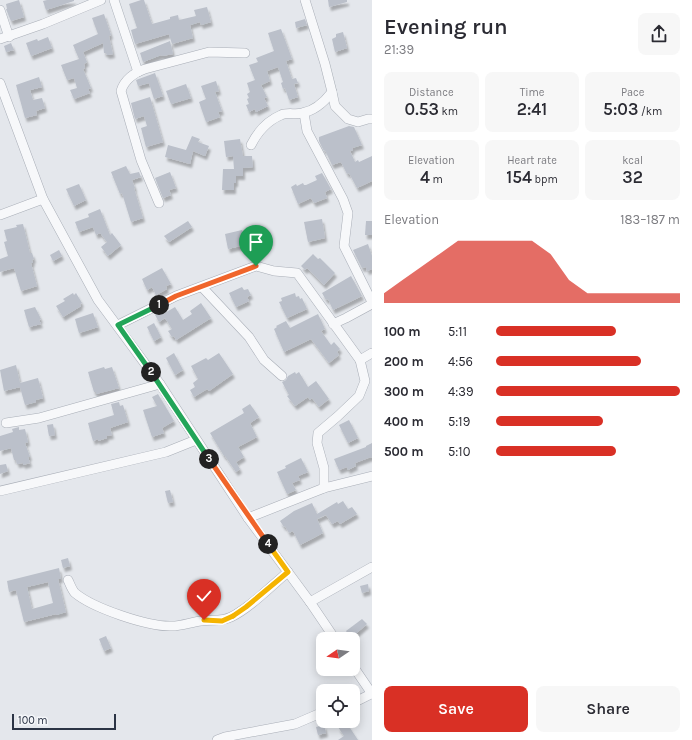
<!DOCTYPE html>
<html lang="en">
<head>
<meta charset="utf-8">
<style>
  :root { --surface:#fff; --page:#f7f7f7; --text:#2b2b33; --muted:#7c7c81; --accent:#d93025 }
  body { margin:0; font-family:Karla,sans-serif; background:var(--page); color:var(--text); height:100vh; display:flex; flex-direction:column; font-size:15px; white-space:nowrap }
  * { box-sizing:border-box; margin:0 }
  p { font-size:13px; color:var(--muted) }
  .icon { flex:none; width:22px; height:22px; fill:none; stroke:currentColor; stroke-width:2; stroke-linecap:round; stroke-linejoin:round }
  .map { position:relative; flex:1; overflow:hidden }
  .drawer { display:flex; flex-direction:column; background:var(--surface); width:320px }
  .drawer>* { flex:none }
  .needle { width:26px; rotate:257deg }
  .buttons { position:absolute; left:316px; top:632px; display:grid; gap:8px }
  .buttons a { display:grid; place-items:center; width:44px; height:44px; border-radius:8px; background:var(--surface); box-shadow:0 2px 10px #0003; font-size:20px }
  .scale { position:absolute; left:12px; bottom:10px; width:104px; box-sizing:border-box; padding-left:4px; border:2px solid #2b3445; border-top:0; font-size:11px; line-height:14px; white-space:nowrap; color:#2b3445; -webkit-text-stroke:3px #f4f6f9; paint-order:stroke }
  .pin { position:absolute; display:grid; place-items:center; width:34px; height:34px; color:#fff; margin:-41px -17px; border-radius:50% 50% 50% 0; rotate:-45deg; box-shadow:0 0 4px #0007 }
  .pin .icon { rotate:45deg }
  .km { position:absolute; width:20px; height:20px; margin:-10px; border-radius:50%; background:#222; color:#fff; font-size:11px; line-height:20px; text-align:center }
  .round { display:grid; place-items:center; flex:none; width:42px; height:42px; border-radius:8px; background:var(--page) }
  .headline { display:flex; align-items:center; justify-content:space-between; height:68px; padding:0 12px }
  h1 { font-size:22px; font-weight:600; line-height:30px }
  .figures { display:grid; grid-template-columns:repeat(3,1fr); gap:6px; height:68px; padding:4px 12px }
  .figures div { display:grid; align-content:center; border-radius:8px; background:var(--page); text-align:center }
  .figures b { font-size:17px; font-weight:600 }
  .figures small { font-size:11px; font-weight:400 }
  .figures p { font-size:11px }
  .chart { height:112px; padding:8px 12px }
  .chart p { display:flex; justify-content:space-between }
  .chart svg { width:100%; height:72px; margin-top:4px; fill:var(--accent); opacity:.7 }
  .cta { display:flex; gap:8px; margin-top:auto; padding:8px 12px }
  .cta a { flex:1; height:46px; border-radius:8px; background:var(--accent); color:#fff; font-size:16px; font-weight:600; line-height:46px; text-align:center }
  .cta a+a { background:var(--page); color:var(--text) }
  ul { padding:0 12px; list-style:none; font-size:13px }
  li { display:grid; grid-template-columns:64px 48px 1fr; align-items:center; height:30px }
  li i { height:10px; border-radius:5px; background:var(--accent) }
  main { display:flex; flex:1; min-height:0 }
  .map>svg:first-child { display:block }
  .building { fill:#bbc0ca; fill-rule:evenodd; filter:url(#shadow) }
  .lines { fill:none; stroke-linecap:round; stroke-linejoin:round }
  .minor-casing { stroke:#a9aeb7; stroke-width:10 }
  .minor { stroke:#f7f8fa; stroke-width:9 }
  .split-1-casing { stroke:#fff; stroke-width:8 }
  .split-2-casing { stroke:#fff; stroke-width:8 }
  .split-3-casing { stroke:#fff; stroke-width:8 }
  .split-4-casing { stroke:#fff; stroke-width:8 }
  .split-5-casing { stroke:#fff; stroke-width:8 }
  .split-6-casing { stroke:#fff; stroke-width:8 }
  .split-1 { stroke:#f0652b; stroke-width:5 }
  .split-2 { stroke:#22a559; stroke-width:5 }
  .split-3 { stroke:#22a559; stroke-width:5 }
  .split-4 { stroke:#f0652b; stroke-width:5 }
  .split-5 { stroke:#f5b400; stroke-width:5 }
  .split-6 { stroke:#f5b400; stroke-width:5 }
</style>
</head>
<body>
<main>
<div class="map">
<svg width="372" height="740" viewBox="0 0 372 740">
  <defs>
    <filter id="shadow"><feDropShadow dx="2" dy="4" stdDeviation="1" flood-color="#0004"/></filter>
  </defs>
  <rect width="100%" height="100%" fill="#e4e7ec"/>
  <!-- building -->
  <g class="building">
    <path d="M19,0L24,17L11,21L6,9H7L6,4Z"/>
    <path d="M47,0H74V1L46,10L43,1Z"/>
    <path d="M141,0H144L152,24L170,19V17L178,15L179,20L196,16L194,10L207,7L211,22L201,25L200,22L190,25L193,38L172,44L169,34L135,44L131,30L137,28L129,4Z"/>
    <path d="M328,0H347V2L329,7Z"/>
    <path d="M104,14L111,35L109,36L113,54L107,55L106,53H104L103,43L83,52L87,62L84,64L85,68L83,69L91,88L88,89L90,93L74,99L70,90L77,88L74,78L67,80L61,65L79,59L73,45L98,34L92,18Z"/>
    <path d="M305,19L307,25L296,28L295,22Z"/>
    <path d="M281,29L292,59L286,61L292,79L296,78L298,83L294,84L298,97L289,100L285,88L283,89L281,83L283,82L278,67L267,71L270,81L261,85L267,97L264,98L268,106L256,112L255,109L249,112L246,105L249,104L247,99L249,98L247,94L250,92L247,83L255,80L249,65L258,62L256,58L274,51L268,33Z"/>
    <path d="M343,32L347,48L335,52L332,39L336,37V34Z"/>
    <path d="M48,37L52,48L31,56L26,43L37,39L38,41Z"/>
    <path d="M170,41L173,54L162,56L161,55L143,62L140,53Z"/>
    <path d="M11,43L14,50L6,52L4,46Z"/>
    <path d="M155,73L163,96L154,99L149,83L138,86L136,80Z"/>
    <path d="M39,77L42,87L30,90L33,100L42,98L45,108L36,111L37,115L25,118L16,85Z"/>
    <path d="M216,81L219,91L215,92L222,111L218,112L220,117L206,122L199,102L206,99L201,86Z"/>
    <path d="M186,84L191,98L171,104L166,91Z"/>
    <path d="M150,97L163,142L146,147L141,128L147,126L144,116L135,119L131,103Z"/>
    <path d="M349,126L354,127L362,145L352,148L353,150L350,151L355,162L358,160L359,162L372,156V181L357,188L349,173L347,174L341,162L332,165L325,150L324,151L319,141V137Z"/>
    <path d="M192,136L200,139L198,142L209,146L205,156L193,151L190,164L165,157L168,145L186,150Z"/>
    <path d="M240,139L243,156H252L253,167L243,168V176H236V183H234V190H222L223,169H234L233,156L226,157L224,141Z"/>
    <path d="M126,166L130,174L139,172L141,177L132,180L135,188H134L143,218L131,222L122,193L120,194L111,172Z"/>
    <path d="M170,172L176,188L169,190L171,195L163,198L155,178Z"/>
    <path d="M322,173L331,189L325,192L327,198L314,203L311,198L298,204L291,187L296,184L297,186L303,183L304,185H306L317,180L315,176Z"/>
    <path d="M79,184L86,200L74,206L66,189Z"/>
    <path d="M100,209L110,235L112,233L121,245L108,256L101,247L107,242L100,233L96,235L93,227L79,232L75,222L89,217L88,214Z"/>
    <path d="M322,219L325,238L308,242L304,222Z"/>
    <path d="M188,221L192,227L169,242L164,236Z"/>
    <path d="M366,221H372V235H365Z"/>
    <path d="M23,224L30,253H32L34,259L32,260L33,263H31L37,286L21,291L14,268L0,272V259L8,256L4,242L7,241L4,230L17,227L16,225Z"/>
    <path d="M257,228L261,241L228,249L225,234L242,230L243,232Z"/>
    <path d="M368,244L372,256V269L367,271L366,267L362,268L353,250Z"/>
    <path d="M59,250L62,256L53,261L50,255Z"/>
    <path d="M313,254L318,259L320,258L335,273L324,285L307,268L305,270L301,266Z"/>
    <path d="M162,268L171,284L166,286L167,289L156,295L152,287L147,290L142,279Z"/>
    <path d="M351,276L362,296L333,310L328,299L326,300L322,293Z"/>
    <path d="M242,287L244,290L248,289L251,295L247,297L249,301L236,307L229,293Z"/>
    <path d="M73,293L74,295L76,293L82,303L80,304L81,306L63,317L56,306L65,301L63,299Z"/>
    <path d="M295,293L296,297L299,296L300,299L302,298L307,309L287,318L279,302L282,301L281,298Z"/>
    <path d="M201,303L211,318L176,340L174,336L172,337L168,331L172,329L165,318L159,322L155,315L162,310L163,314L175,307L183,320L192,314L190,311Z"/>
    <path d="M35,307L41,319L39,320L41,324L29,327L24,310Z"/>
    <path d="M93,313L98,327L79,333L75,319Z"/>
    <path d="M318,314L325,329L321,331L331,345L334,342L340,349L337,352L339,355L329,363L311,339L284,352L274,329L277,327L276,326L286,321L290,328Z"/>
    <path d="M154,323L161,337L154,341L147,327Z"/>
    <path d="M174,353L183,370L175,375L166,358Z"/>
    <path d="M219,353L233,374L209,391L207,389L194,397L190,390L195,387L193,383L198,379L191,366L206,358L208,360Z"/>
    <path d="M16,365L20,383L38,378L43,398L36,400V402L25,405L20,387L4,391L0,370Z"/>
    <path d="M104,367L105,369L112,367L119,388L96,394V392H94L88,372Z"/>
    <path d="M295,372L296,374L299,372L308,387L316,381L329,399L319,407L312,398L310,400L308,397L295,406L287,396L289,395L282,382L286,380L288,376Z"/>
    <path d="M158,394L174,421L162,428L164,433L152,437L143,410L157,406L152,397Z"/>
    <path d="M119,402L120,406L123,405L128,422L110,428L112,435L106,436L107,438L98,441V439L93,441L88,423L114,415L111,404Z"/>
    <path d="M250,404L259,417L250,423L257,437L238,447L244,457L236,462L240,469L236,472L225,456H224L210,433L244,413L242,409Z"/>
    <path d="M349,420L358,438L348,443L339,425Z"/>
    <path d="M53,424L55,435L49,436L47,425Z"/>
    <path d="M19,427V430L25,429L28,442L25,443L30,457H28L30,463L23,465V463L17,464L16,460H14L11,448L0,451V436L13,432L12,429Z"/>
    <path d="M372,443V458L371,457L355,463L356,466L348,470L347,467L339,470L334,459L366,447V446Z"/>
    <path d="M301,458L308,472L298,476L300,480L292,483L296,490L287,494L277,472L286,468L285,466Z"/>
    <path d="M6,464L8,471L0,474V465Z"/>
    <path d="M170,490L173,502L168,503L165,491Z"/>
    <path d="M343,501L348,509L352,507L357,514L340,524L338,521L332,524L326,515L317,519L323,533L300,545L293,531L289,533L285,526L284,527L280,521L294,511L312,503L317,514L337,502L338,504Z"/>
    <path d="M68,558L70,566L63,568L61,560Z"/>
    <path d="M59,568L61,579H58L66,612L56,615V614L24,622L16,590L9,592L7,581ZM48,582L53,603L32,609L27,587Z"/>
    <path d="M368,584L369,591L362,593L360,586Z"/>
    <path d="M362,619L367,624L351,638L346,631Z"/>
    <path d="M106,636L111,648L104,651L99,639Z"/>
    <path d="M346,722L358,740H338L344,736L338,727Z"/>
    <path d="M324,725L326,733L318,735L316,727Z"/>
  </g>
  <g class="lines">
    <!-- minor casing -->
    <g class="minor-casing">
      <g id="minor">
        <path d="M114,0L138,72"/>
        <path d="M0,10L9,37"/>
        <path d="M0,39L43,24L101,0"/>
        <path d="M0,83L43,199L98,300L160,384L248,518L310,602L335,639"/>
        <path d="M332,92L335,106L348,119L358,122L368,119H372"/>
        <path d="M304,113L307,131L343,199L348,213L344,246L372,302"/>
        <path d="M251,145C257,133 267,121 281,115C287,112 296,115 302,113C314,111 325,101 332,92L325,64L305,0"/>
        <path d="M159,203L141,160L121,91C124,80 135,72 145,69L209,52L245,53"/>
        <path d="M0,215L43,199"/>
        <path d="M202,287L249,337L264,360L282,376"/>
        <path d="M333,324L346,318L372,304"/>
        <path d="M118,325L176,296L256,266L274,271L297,273L360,360L365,381L359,396L338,416L318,433L317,443L324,468V488"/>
        <path d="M360,360L372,353"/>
        <path d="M6,423L39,418L160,384"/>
        <path d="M0,491L166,452L196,440"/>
        <path d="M248,518L324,488L372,476"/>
        <path d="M68,580C70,584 72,590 75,593C93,608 148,627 172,626C181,626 192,622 201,621C212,619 221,622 231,617C250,608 271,586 288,572"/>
        <path d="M310,602L372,567"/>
        <path d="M353,666L372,694"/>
        <path d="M353,703L371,694"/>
        <path d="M217,740L225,737L295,724L323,712"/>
      </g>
    </g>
    <!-- minor -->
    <use href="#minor" class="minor"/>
  </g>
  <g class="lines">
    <!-- split-1 casing -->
    <g class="split-1-casing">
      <path id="split-1" d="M159,305L176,296L256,266"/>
    </g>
    <!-- split-2 casing -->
    <g class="split-2-casing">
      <path id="split-2" d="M151,372L118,325L159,305"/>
    </g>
    <!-- split-3 casing -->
    <g class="split-3-casing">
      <path id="split-3" d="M151,372L209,459"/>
    </g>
    <!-- split-4 casing -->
    <g class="split-4-casing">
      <path id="split-4" d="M209,459L268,544"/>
    </g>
    <!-- split-5 casing -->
    <g class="split-5-casing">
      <path id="split-5" d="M233,616L246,607L288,572L268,544"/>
    </g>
    <!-- split-6 casing -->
    <g class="split-6-casing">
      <path id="split-6" d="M204,620L222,621L233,616"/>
    </g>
    <!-- split-1 -->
    <use href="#split-1" class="split-1"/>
    <!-- split-2 -->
    <use href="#split-2" class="split-2"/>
    <!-- split-3 -->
    <use href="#split-3" class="split-3"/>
    <!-- split-4 -->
    <use href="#split-4" class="split-4"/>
    <!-- split-5 -->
    <use href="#split-5" class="split-5"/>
    <!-- split-6 -->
    <use href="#split-6" class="split-6"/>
  </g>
</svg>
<div class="buttons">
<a><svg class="needle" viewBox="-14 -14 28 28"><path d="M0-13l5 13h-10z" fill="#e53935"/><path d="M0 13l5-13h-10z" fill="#7c7c81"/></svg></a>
<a><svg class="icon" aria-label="locate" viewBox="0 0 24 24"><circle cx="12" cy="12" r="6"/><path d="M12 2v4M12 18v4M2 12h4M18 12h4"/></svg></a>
</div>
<div class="scale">100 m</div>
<div class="pin" style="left:256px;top:266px;background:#1e9e55"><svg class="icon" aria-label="arrive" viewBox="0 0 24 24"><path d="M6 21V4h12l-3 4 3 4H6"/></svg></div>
<div class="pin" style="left:204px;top:620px;background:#d93025"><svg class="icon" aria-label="check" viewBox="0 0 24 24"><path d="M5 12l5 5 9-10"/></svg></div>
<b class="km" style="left:159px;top:305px">1</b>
<b class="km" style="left:151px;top:372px">2</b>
<b class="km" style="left:209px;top:459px">3</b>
<b class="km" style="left:268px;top:544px">4</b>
</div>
<section class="drawer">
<div class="headline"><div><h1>Evening run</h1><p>21:39</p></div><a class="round"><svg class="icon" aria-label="share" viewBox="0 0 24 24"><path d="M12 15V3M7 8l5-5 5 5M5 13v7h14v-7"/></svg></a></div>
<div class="figures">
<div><p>Distance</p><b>0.53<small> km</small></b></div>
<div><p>Time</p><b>2:41</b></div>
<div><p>Pace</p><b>5:03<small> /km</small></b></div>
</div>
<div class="figures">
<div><p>Elevation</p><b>4<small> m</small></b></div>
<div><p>Heart rate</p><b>154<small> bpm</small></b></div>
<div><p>kcal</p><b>32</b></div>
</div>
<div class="chart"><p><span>Elevation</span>183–187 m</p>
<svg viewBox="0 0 160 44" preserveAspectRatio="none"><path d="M0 44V38L10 30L20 22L30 14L40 6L50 6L60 6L70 6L80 6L90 14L100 30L110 38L120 38L130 38L140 38L150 38L160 38V44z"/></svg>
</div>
<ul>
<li><b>100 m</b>5:11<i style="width:65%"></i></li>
<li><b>200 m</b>4:56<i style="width:79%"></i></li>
<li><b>300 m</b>4:39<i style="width:100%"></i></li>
<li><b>400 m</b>5:19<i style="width:58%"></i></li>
<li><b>500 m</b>5:10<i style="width:65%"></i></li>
</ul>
<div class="cta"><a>Save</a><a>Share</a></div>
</section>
</main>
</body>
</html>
